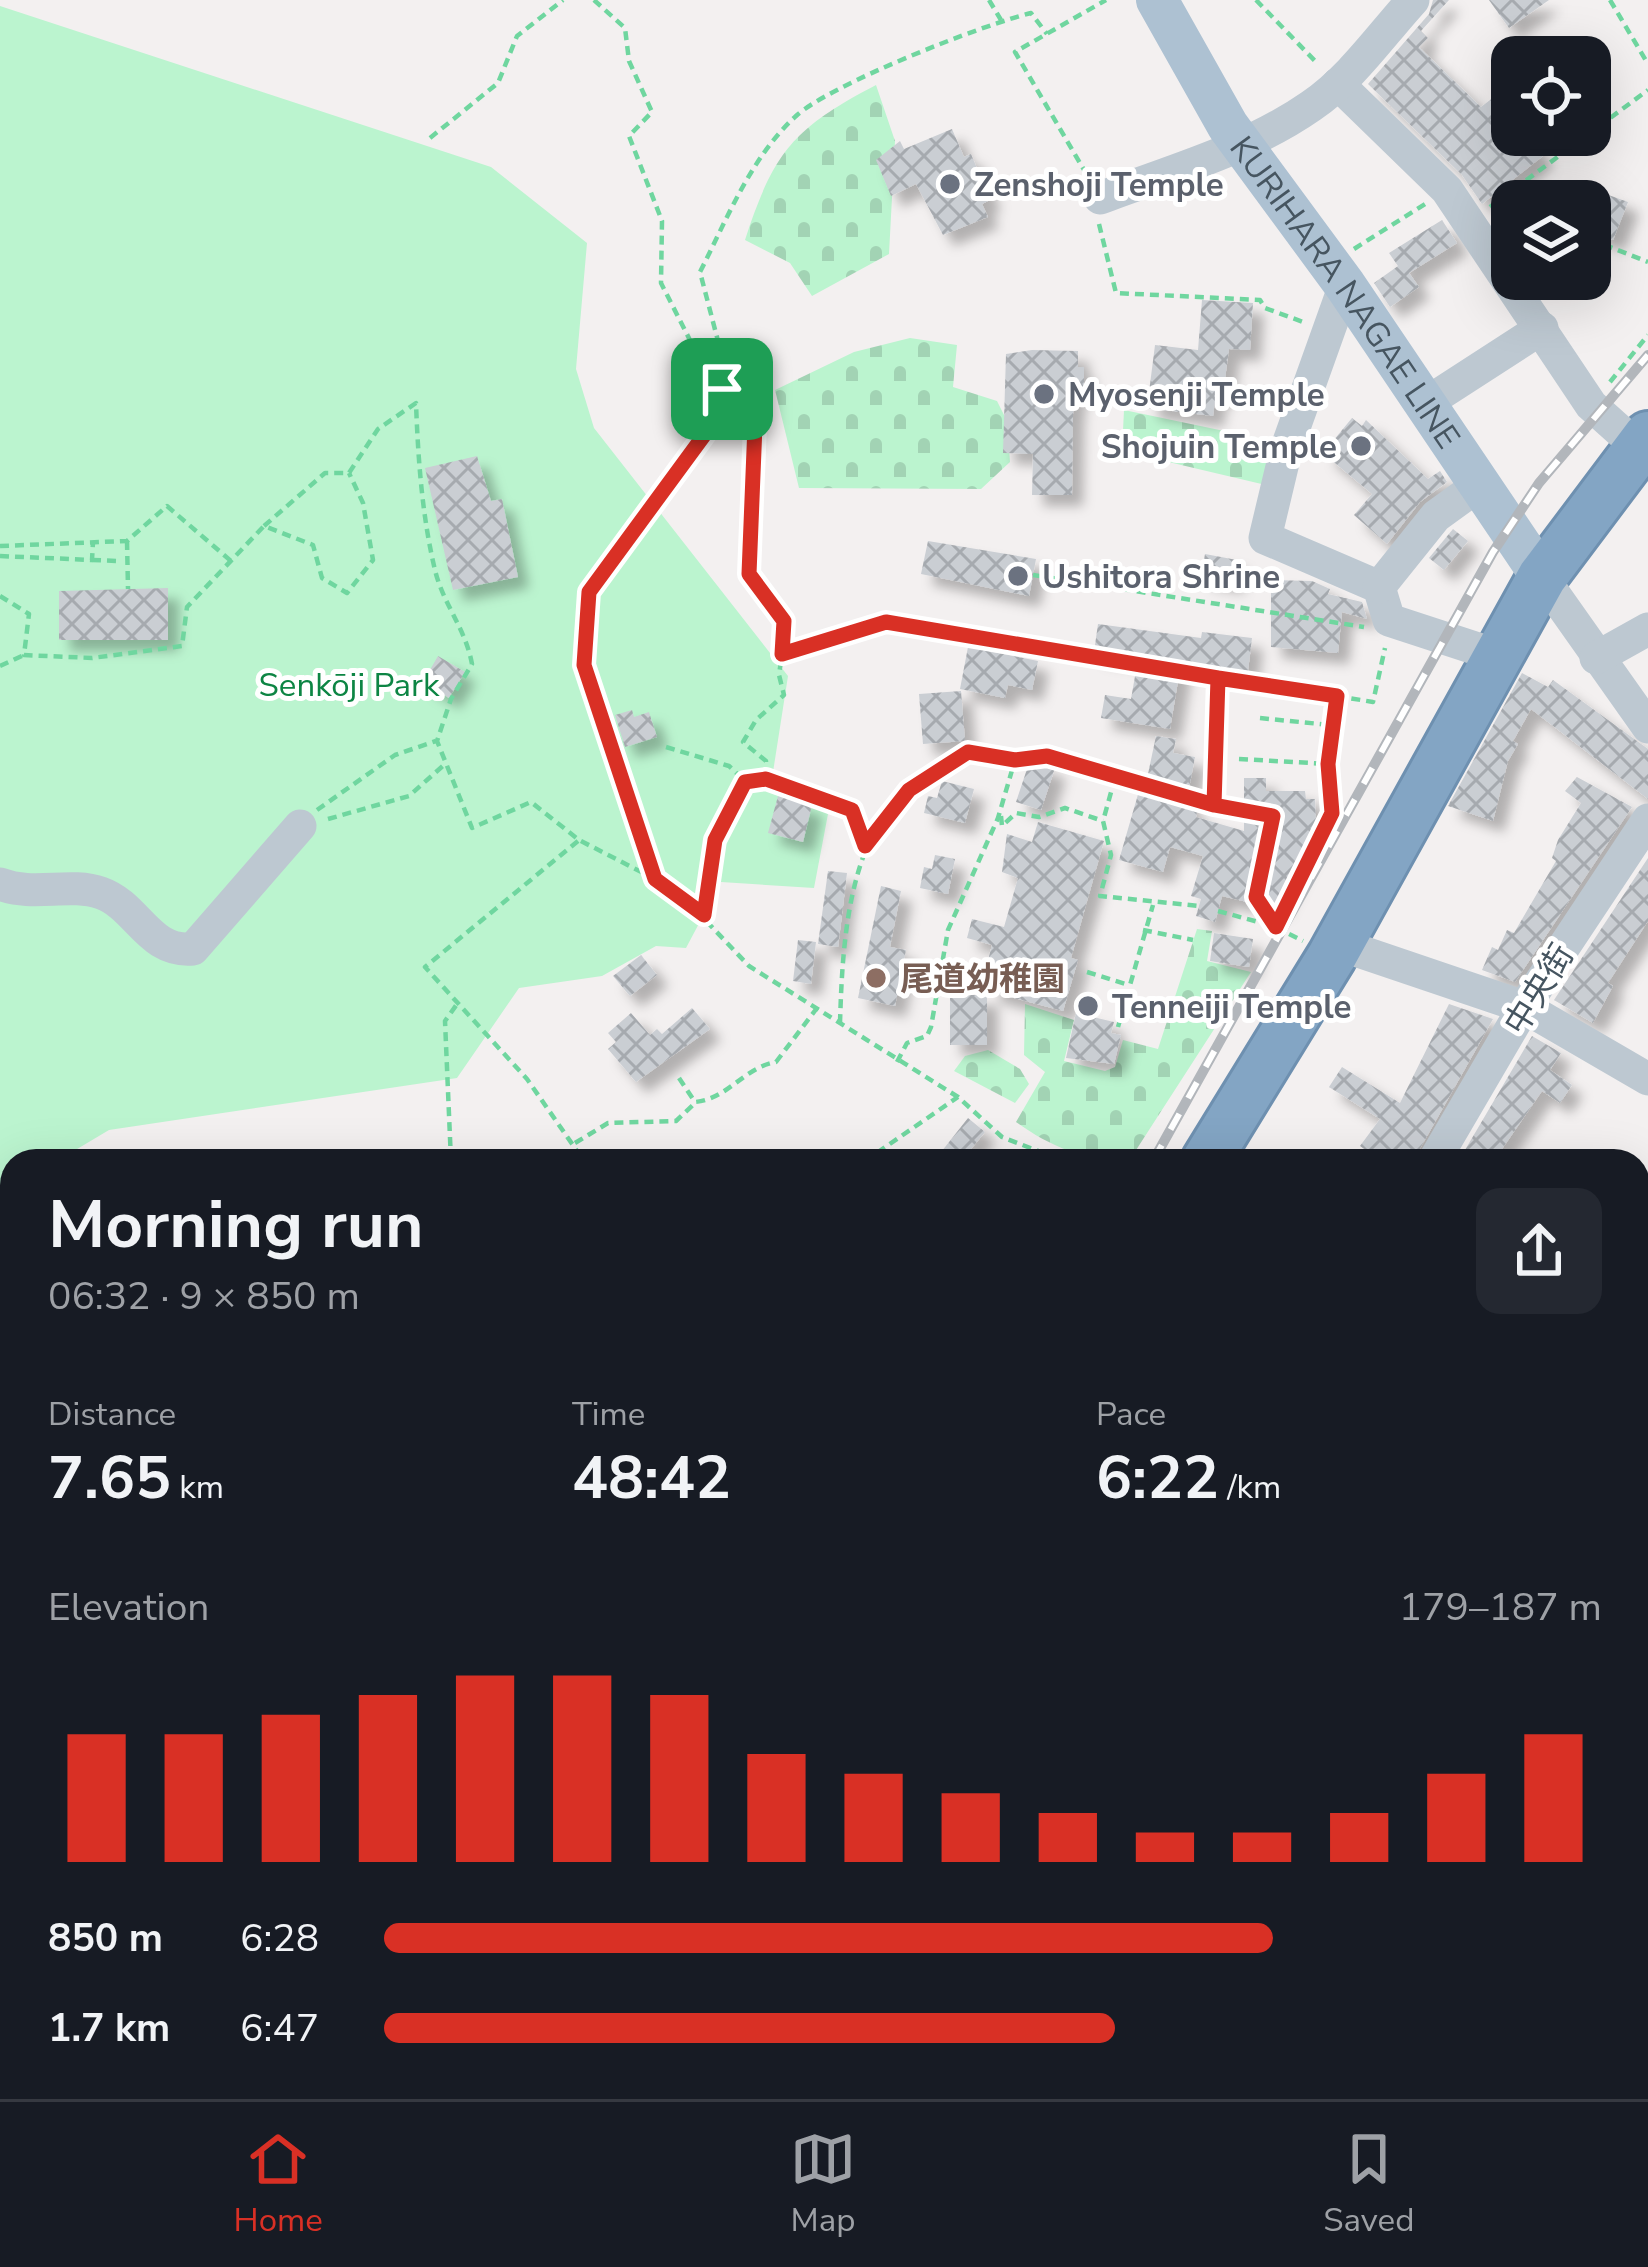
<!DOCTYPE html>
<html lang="en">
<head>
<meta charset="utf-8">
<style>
  :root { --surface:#171b24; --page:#242831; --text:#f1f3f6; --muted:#9ea1a6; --line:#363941; --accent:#d93025 }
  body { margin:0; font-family:"Nunito Sans","Noto Sans JP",sans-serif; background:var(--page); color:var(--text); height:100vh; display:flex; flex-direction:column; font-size:45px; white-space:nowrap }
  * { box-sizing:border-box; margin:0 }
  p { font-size:39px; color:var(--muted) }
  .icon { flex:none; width:66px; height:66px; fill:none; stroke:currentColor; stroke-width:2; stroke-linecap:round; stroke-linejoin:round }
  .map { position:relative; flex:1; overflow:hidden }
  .sheet { position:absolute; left:0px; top:1149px; width:1650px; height:951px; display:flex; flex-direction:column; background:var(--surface); border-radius:36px 36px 0 0; box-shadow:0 12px 48px #0002 }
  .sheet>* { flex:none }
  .buttons { position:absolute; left:1491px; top:36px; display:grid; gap:24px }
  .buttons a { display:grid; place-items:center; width:120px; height:120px; border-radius:24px; background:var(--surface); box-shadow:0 12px 48px #0002; font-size:60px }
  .pin { position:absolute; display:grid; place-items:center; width:102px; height:102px; color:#fff; margin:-51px; border-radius:24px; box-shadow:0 6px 18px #0006 }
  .round { display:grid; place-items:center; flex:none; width:126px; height:126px; border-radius:24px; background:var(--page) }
  .summary { display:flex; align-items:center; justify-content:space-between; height:204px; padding:0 48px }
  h1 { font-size:66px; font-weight:700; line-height:90px }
  .figures { display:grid; grid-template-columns:repeat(3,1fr); gap:18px; height:204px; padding:12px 48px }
  .figures div { display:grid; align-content:center }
  .figures b { font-size:60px; font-weight:700 }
  .figures small { font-size:33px; font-weight:400 }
  .figures p { font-size:33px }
  .chart { height:336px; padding:24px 48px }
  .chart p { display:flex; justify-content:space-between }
  .chart svg { width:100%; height:216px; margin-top:12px; stroke:var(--accent); stroke-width:6 }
  ul { padding:0 48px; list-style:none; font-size:39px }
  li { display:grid; grid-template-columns:192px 144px 1fr; align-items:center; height:90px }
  li i { height:30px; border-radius:15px; background:var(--accent) }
  .tabs { display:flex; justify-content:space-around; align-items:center; height:168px; border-top:3px solid var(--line); background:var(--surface); font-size:33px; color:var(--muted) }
  .tabs a { display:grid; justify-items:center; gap:6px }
  .tabs .active { color:var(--accent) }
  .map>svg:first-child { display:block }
  .cemetery { fill:url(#cemetery-stones) }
  .green { fill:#bbf4cf }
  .water { fill:url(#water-rules) }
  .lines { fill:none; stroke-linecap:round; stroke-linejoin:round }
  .ferry { stroke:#037e97; stroke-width:3; stroke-dasharray:15 12; stroke-linecap:butt }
  .building { fill:url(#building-cross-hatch); filter:url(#shadow) }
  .minor-tunnel { stroke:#c8c9cc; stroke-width:33; stroke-dasharray:33 16; stroke-linecap:butt }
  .highway-casing { stroke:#6e90b0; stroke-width:54 }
  .path { stroke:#6fd69f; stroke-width:4.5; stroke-dasharray:9 6; stroke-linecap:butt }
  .minor { stroke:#bdc8d1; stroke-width:33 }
  .major { stroke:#adc1d2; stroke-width:42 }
  .highway { stroke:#83a5c4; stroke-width:48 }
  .rail-casing { stroke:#b2b6bb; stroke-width:10 }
  .rail { stroke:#fff; stroke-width:6; stroke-dasharray:18; stroke-linecap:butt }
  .route-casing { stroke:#fff; stroke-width:24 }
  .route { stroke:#d93025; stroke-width:15 }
  .worship-dot { fill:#6b7280; stroke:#fff; stroke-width:4.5 }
  .education-dot { fill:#8d6e63; stroke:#fff; stroke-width:4.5 }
  .labels { text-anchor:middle; stroke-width:10; stroke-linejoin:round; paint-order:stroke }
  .worship-label { font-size:33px; font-weight:bold; fill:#5b616d; stroke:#fff; text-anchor:start }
  .street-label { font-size:33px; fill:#465560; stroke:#fff }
  .park-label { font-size:33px; fill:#0d8544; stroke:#fff }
  .education-label { font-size:33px; font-weight:bold; fill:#785e54; stroke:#fff; text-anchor:start }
</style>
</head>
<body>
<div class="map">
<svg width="1648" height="2099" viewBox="0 0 1648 2099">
  <defs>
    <pattern id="cemetery-stones" width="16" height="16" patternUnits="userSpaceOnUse" patternTransform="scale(3)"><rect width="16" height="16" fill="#bbf4cf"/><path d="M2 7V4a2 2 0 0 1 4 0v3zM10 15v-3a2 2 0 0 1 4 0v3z" fill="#a2d3b4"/></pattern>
    <pattern id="water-rules" width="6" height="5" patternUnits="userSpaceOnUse" patternTransform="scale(3)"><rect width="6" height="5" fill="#83e2f5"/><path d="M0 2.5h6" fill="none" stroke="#6dbaca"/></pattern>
    <pattern id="building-cross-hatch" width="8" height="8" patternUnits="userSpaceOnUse" patternTransform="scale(3)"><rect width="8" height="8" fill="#caced3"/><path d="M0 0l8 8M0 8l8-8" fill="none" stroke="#a6aaaf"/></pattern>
    <filter id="shadow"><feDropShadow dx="11" dy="11" stdDeviation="6" flood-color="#0004"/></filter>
  </defs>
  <rect width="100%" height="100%" fill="#f3f0f0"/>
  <!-- cemetery -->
  <g class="cemetery">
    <path d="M876,85L895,141L889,254L812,296L790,263L745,240C774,151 794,128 876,85Z"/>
    <path d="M910,338L957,345L953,387L997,401L1007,421L1010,462L981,489L799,488L775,390L854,352Z"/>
    <path d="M1124,410L1282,443L1270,486L1122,451Z"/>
    <path d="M1197,929L1212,931L1207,961L1251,972L1129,1161C1085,1161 1051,1147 1016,1122L1045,1072L1024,1055L1025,1004L1074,1020L1064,1061L1105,1071L1115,1067L1123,1040L1158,1049Z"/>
    <path d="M988,1050L1020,1069L1029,1084L1015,1103L954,1071L965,1056Z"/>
  </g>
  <!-- green -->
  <path class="green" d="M0,6L491,167L587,243L576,369L594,428L788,676L773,772L828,814L814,888L721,882L686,948L656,946L602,976L519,988L457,1078L109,1130L57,1161H12V1188L0,1196Z"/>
  <!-- water -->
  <path class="water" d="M1648,1728V2099H899L921,2088H1638V1733Z"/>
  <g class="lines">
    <!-- ferry -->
    <g class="ferry">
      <path d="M1638,2074L1648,2069"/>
      <path d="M1098,2090L1163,2099"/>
      <path d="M1591,2099L1612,2088"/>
    </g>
  </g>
  <!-- building -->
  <g class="building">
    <path d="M1433,0H1449L1421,31L1428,38L1419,47L1481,107L1512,83V135H1525L1543,156L1482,204L1462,175L1368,84L1429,14Z"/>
    <path d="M1489,0H1549L1509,28Z"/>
    <path d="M952,129L964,157L971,154L990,200L982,204L988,217L943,235L916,184L891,196L876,160L900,141L904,149Z"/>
    <path d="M1603,193L1628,202L1613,240L1590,232Z"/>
    <path d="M1442,220L1457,243L1409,273L1419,287L1390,307L1374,283L1398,266L1389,253Z"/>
    <path d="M1202,300L1253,303L1250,350L1229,349L1223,394H1216L1213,416L1147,408L1155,345L1198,350Z"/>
    <path d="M1032,350L1078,351V367H1084V388L1076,387L1073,414L1072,495H1032L1033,454L1003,453L1006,354Z"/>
    <path d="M1352,418L1362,426L1366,420L1428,479L1440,471L1447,482L1420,502L1387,544L1354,515L1372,494L1323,453Z"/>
    <path d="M477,456L491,501L502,499L518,577L453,590L425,468Z"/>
    <path d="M1453,529L1468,541L1444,570L1429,558Z"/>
    <path d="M928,541L1036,559L1029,596L921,574Z"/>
    <path d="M1205,554L1237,560L1233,582L1201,577Z"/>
    <path d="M1271,580L1312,581L1330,589L1328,594L1362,602L1367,619L1342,612L1338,653L1271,647Z"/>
    <path d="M168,588V640H59V591Z"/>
    <path d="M1098,624L1201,638L1202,632L1252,638L1248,671L1181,663L1170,729L1101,718L1105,695L1131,699L1138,659L1094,652Z"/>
    <path d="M968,647L1038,661L1032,690L1008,685L1005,698L960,689Z"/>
    <path d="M438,656L465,672L449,698L423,682Z"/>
    <path d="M1522,673L1548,687L1553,680L1648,749V799L1531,709L1513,741L1518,744L1508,761L1493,821L1448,806Z"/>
    <path d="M961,691L965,741L923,744L919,694Z"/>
    <path d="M632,710L634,717L649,712L657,737L625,747L615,715Z"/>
    <path d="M1156,736L1176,739L1173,753L1195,757L1186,804L1197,812L1196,817L1244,831V778H1266V791H1305L1306,799H1315L1316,824L1276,907L1250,889L1247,902L1222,896L1215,922L1196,916L1201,899L1191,896L1203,856L1170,847L1163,872L1119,860L1139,791L1144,793Z"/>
    <path d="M1030,760L1055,768L1041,810L1016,802Z"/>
    <path d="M1577,777L1632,807L1515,982L1482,970L1492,947L1498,950L1507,930L1514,933L1556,861L1552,858L1558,840L1581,803L1565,791Z"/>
    <path d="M942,781L974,789L965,823L924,813L928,796L937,798Z"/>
    <path d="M778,796L812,805L803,842L768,833Z"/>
    <path d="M1038,822L1104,841L1071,958L1078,960L1063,1011L988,991L994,966L987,964L992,945L967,938L972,919L1004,927L1018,878L1002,872L1007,834L1032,842Z"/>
    <path d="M935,855L955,859L948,894L920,888L924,867L932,869Z"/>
    <path d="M1648,858V921L1608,983L1613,986L1593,1023L1554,1000Z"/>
    <path d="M828,871L847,873L838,947L818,944Z"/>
    <path d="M881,886L901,891L890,947L906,950L895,1006L858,998Z"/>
    <path d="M1214,933L1253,939L1249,967L1210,961Z"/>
    <path d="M798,940L816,942L811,984L793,981Z"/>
    <path d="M641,955L657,975L630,996L613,976Z"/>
    <rect x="950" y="995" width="37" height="50"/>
    <path d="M1449,1004L1493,1019L1413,1161H1381L1360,1146L1380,1119L1329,1087L1342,1067L1400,1103Z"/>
    <path d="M692,1008L710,1029L636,1082L608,1049L616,1042L608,1033L631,1013L650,1035L657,1029L662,1034Z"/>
    <path d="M1076,1013L1114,1022L1111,1033L1121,1035L1114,1064L1066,1058Z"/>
    <path d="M1532,1036L1561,1053L1550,1070L1572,1085L1560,1103L1542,1091L1502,1149L1517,1161H1480L1465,1150Z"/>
    <path d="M968,1118L985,1132L971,1149L995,1161H934Z"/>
  </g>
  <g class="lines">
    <!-- minor-tunnel -->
    <path class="minor-tunnel" d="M251,2099L272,2088"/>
    <!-- highway casing -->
    <g class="highway-casing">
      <g id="highway">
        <path d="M1206,1161L1332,956L1542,577L1648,436"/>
        <path d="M0,2091L12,2086"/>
      </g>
    </g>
    <!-- path -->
    <g class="path">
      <path d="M594,0L625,28L629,61L652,112L629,136L662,221L661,283L696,352L722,370"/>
      <path d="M989,0L1001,20"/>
      <path d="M1256,0L1317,63"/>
      <path d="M1610,0L1648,64"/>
      <path d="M430,138L498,83L517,36L563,0"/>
      <path d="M1087,175L1015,52L1106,0"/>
      <path d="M1490,207L1648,90"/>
      <path d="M1099,224L1116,293L1260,300L1265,308L1303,322"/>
      <path d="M1590,239L1648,262"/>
      <path d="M1354,249L1425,204"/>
      <path d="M1610,382L1648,335"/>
      <path d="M722,389L755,425L749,574L784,621L782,654L886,622L1373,702L1385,648"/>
      <path d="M264,526L325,473H349L378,429L416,403C418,458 422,516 435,570C443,604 465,627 472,664L451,699L437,741L472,828L531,802L579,840L655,879L691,905L749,966L958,1097L1002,1137L1064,1161"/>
      <path d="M127,541L128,589"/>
      <path d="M0,546L127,541L167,506L231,561"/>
      <path d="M0,556L92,560L93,542"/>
      <path d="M92,560L117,561"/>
      <path d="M1033,575L1364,627"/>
      <path d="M0,596L29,614L24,655L92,658L182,646L187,607L264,526L313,545L322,578L347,593L373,560L363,503L349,473"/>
      <path d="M0,666L22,656"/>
      <path d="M1260,718L1330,725"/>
      <path d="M666,747L729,766L745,781"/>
      <path d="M1239,759L1329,764"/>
      <path d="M1115,778L1103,821L1111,855L1100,896L1199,906"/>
      <path d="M766,779L852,810L865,846"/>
      <path d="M1214,804L1218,678"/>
      <path d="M317,810L395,755L436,741"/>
      <path d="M1001,816L1002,826L1016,813L1039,817L1065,808L1103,821"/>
      <path d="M328,819L409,796L445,764"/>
      <path d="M578,841L425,967L527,1079L584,1161"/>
      <path d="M654,876L584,665L589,592L705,434L722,389L724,364L700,272C727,219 751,157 796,116C831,84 982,25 1031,13L1047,34"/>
      <path d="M1218,911L1273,926L1303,941"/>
      <path d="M704,915L715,840L745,781L766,779V761L743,742L756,720L784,695L779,675L782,654"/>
      <path d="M1276,927L1332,813L1329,764L1337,698"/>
      <path d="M1143,930L1193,940"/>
      <path d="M1087,972L1129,985"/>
      <path d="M840,1023C843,924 850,787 968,753L1015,760L1047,756L1225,808L1273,816L1256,897L1273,926"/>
      <path d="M1118,1027L1153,905"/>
      <path d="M897,1062L907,1043L927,1036L931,1027L948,930L998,818L1015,760"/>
      <path d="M679,1078L695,1102C728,1099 743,1068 776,1062L817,1008"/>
      <path d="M575,1143L608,1123L676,1121L694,1104"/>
      <path d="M451,1161L445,1021L457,1004"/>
      <path d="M566,1161L580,1155"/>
      <path d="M865,1161L958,1097"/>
      <path d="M0,1233L12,1228"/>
      <path d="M0,1296H12"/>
      <path d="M11,1372L12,1371"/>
      <path d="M1638,1616L1648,1636"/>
      <path d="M0,1645L12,1666"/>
      <path d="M12,1708V1724"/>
      <path d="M1638,1721L1648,1715"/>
      <path d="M0,1752L12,1750"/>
      <path d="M7,1897L12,1896"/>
      <path d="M254,2097L255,2099"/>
      <path d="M866,2099L888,2088"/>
    </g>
    <!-- minor -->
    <g class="minor">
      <path d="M1338,84L1447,190L1591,405L1639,448"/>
      <path d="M1100,198C1171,171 1248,150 1311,106C1351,79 1381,35 1413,0"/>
      <path d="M1345,285L1286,450L1265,538L1379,587L1389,620L1496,655"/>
      <path d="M1423,405L1542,328"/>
      <path d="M1542,577L1648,727"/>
      <path d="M1379,587L1436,516L1479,485"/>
      <path d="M1596,658L1648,629"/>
      <path d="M0,884C34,897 69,882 101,893C138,906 148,953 193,949L300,826"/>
      <path d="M1338,944L1524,1007L1648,1079"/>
      <path d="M1434,1161L1524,1007L1648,820"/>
      <path d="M1638,1411L1648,1401"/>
      <path d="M1638,1538L1648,1529"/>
      <path d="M0,1995L12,1987"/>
      <path d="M440,2088L446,2099"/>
      <path d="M1083,2088L1085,2089"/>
      <path d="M482,2099L501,2088"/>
      <path d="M713,2099L736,2088"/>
    </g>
    <!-- major -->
    <path class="major" id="s1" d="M1157,0L1228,126L1345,285L1542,577"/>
    <!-- highway -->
    <use href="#highway" class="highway"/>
    <!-- rail casing -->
    <g class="rail-casing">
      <g id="rail">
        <path d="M1153,1161L1493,552L1539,483L1648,355"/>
        <path d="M0,2035L12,2029"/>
      </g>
    </g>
    <!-- rail -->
    <use href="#rail" class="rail"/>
  </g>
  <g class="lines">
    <!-- route casing -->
    <g class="route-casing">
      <path id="route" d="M722,389L705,434L589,592L584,665L655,879L704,915L715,840L745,782L766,779L852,810L865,846L909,790L968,752L1015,760L1047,756L1214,805L1218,678L1337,696L1328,764L1332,813L1276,927L1256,897L1273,816L1214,805L1218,678L886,622L782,654L784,621L749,574L755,425L722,389"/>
    </g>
    <!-- route -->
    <use href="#route" class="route"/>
  </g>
  <!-- markers -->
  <g class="worship-dot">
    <circle cx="950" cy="184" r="12"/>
    <circle cx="1044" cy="394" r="12"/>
    <circle cx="1361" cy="446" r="12"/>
    <circle cx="1018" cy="576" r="12"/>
    <circle cx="1088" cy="1006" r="12"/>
  </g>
  <circle class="education-dot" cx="876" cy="978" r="12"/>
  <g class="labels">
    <!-- worship labels -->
    <g class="worship-label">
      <text x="974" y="196">Zenshoji Temple</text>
      <text x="1068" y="406">Myosenji Temple</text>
      <text x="1337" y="458" text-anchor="end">Shojuin Temple</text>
      <text x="1042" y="588">Ushitora Shrine</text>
      <text x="1112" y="1018">Tenneiji Temple</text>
    </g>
    <!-- street labels -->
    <g class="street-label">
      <text dy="12" stroke="none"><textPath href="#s1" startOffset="348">KURIHARA NAGAE LINE</textPath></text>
      <text transform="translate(1538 989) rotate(-58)" y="12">中央街</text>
    </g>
    <!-- park labels -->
    <g class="park-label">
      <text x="349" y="696">Senkōji Park</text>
    </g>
    <!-- education labels -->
    <g class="education-label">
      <text x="900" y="990">尾道幼稚園</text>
    </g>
  </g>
</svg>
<div class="buttons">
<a><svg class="icon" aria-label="locate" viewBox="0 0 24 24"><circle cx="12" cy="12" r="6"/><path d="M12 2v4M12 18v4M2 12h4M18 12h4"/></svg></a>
<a><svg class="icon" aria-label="layers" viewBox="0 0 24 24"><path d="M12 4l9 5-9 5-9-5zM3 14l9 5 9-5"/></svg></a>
</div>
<div class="pin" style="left:722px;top:389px;background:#1e9e55"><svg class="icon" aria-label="arrive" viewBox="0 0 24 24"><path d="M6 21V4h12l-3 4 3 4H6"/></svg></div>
<section class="sheet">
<div class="summary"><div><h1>Morning run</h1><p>06:32 · 9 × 850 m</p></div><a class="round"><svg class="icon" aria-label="share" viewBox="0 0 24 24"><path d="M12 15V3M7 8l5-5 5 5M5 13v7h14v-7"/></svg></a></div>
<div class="figures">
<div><p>Distance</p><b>7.65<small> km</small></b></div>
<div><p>Time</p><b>48:42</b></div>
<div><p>Pace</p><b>6:22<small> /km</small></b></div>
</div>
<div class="chart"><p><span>Elevation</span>179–187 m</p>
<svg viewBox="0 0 160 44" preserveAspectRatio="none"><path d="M5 44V18M15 44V18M25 44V14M35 44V10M45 44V6M55 44V6M65 44V10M75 44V22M85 44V26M95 44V30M105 44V34M115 44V38M125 44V38M135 44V34M145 44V26M155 44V18"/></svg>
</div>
<ul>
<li><b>850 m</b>6:28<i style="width:73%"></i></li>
<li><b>1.7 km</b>6:47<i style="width:60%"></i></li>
</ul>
</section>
</div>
<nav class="tabs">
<a class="active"><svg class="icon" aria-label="home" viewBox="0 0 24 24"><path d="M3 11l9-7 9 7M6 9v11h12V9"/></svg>Home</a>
<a><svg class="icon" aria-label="map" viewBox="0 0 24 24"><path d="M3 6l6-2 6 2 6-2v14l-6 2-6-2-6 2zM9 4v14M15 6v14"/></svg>Map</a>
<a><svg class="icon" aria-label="saved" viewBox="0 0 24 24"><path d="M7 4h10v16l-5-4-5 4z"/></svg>Saved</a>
</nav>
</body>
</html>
